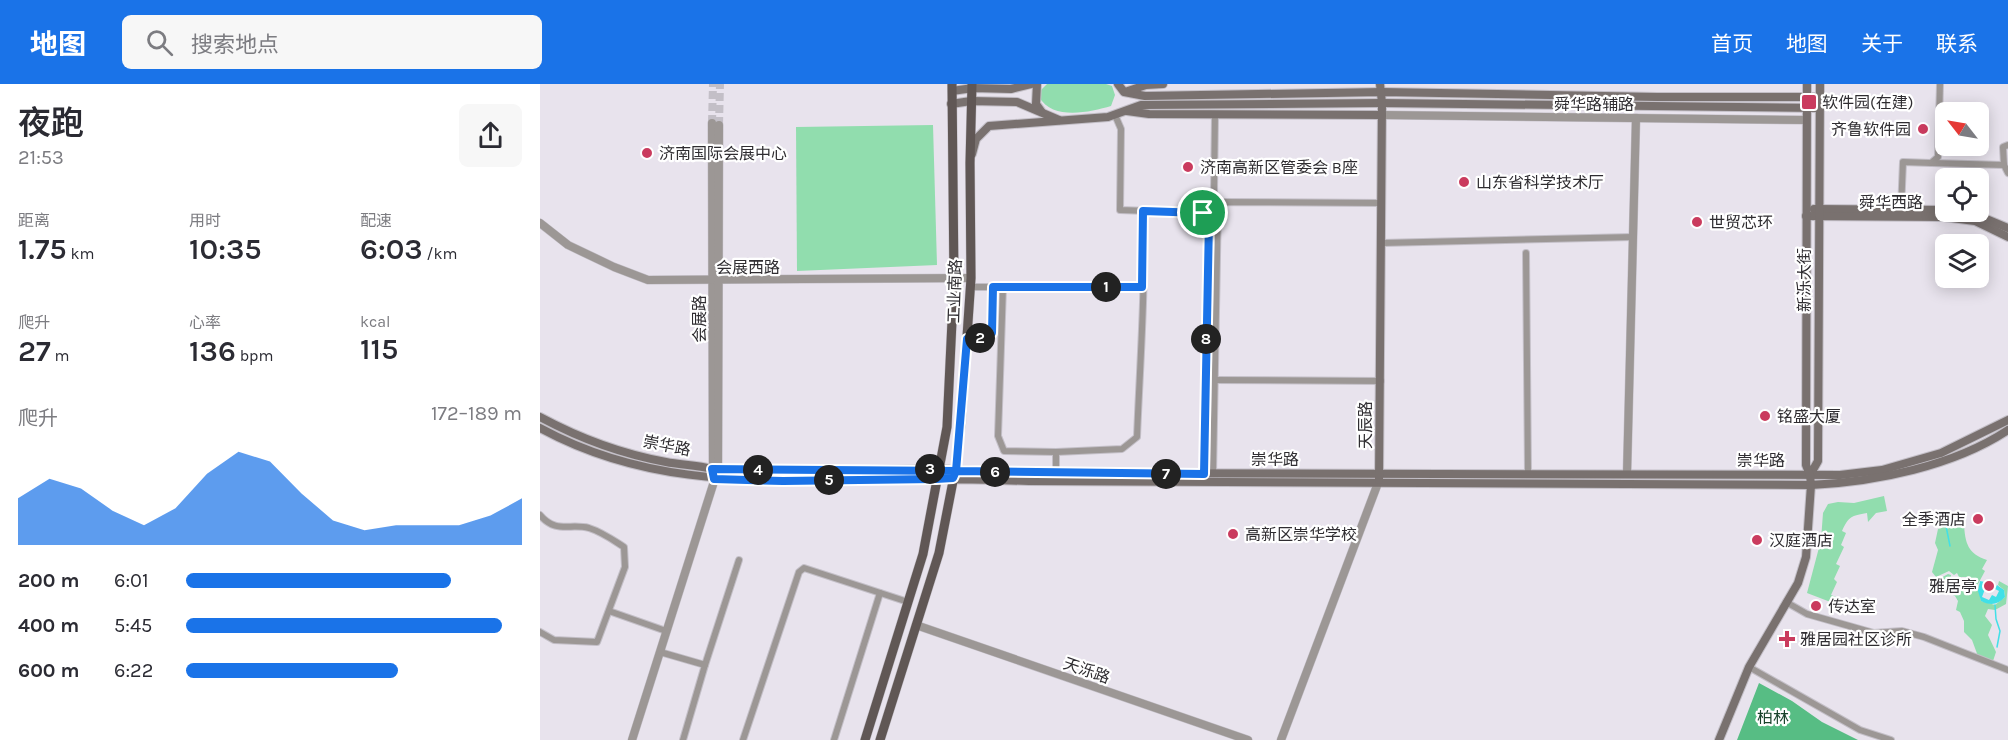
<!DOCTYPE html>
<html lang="zh">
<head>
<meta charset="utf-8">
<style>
  :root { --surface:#fff; --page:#f7f7f7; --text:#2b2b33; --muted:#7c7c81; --accent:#1a73e8 }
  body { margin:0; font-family:Karla,"Noto Sans SC",sans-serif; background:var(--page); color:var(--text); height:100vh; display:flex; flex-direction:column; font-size:22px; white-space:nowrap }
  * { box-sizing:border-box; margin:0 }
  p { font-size:20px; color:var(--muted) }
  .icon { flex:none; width:33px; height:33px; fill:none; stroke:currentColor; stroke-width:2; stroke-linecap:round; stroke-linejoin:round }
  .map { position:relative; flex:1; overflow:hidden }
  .panel { display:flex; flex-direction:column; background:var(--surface); width:540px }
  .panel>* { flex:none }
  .needle { width:39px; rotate:301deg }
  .buttons { position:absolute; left:1395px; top:18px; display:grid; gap:12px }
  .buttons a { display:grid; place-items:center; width:54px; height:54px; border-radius:9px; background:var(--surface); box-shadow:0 3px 15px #0003; font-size:30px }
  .pin { position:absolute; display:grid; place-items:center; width:51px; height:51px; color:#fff; margin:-26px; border:3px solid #fff; border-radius:50%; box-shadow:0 2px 6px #0007 }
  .km { position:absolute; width:30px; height:30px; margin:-15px; border-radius:50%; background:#222; color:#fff; font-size:16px; line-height:30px; text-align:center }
  .round { display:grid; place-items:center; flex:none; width:63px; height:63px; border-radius:9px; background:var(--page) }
  .head { display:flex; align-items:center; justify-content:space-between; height:102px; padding:0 18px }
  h1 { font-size:33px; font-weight:600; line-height:45px }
  .stats { display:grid; grid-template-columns:repeat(3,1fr); gap:9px; height:102px; padding:6px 18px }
  .stats div { display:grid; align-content:center }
  .stats b { font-size:30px; font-weight:600 }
  .stats small { font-size:16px; font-weight:400 }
  .stats p { font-size:16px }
  .chart { height:168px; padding:12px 18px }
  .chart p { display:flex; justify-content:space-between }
  .chart svg { width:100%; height:108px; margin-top:6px; fill:var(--accent); opacity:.7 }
  ul { padding:0 18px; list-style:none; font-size:20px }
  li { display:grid; grid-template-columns:96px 72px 1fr; align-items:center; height:45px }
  li i { height:15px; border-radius:8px; background:var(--accent) }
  header { display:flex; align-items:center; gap:36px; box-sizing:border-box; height:84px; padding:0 30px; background:var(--accent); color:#fff }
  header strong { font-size:28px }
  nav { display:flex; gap:33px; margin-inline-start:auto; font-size:21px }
  .search { width:420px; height:54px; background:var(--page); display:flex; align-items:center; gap:15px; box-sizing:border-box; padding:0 21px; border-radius:9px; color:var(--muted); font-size:22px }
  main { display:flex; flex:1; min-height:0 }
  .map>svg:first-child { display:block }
  .green { fill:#91ddae }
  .forest { fill:#57bd84 }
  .water { fill:#41e0e7 }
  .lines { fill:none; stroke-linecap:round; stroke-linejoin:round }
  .stream { stroke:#41e0e7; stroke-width:1.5 }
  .tertiary-tunnel { stroke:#c3bfc7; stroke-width:8; stroke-dasharray:8 4; stroke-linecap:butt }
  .minor-casing { stroke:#c3bfc7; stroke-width:8 }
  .tertiary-casing { stroke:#c3bfc7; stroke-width:9 }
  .secondary-casing { stroke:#c3bfc7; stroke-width:10 }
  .primary-casing { stroke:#c3bfc7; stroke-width:10 }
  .minor { stroke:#9c9795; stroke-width:6 }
  .tertiary { stroke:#9c9795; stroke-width:8 }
  .secondary { stroke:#79716f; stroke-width:8 }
  .primary { stroke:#605755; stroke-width:9 }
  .route-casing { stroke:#fff; stroke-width:12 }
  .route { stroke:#1a73e8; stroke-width:8 }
  .poi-dot { fill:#ca3b5e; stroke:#fff; stroke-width:2 }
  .labels { text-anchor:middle; stroke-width:4.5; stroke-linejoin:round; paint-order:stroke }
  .poi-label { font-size:16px; fill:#2f2d31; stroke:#fff; text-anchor:start }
  .street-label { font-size:16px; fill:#2f2d31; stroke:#fff }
  .park-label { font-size:16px; fill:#19432c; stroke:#fff }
</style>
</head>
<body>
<header>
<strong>地图</strong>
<div class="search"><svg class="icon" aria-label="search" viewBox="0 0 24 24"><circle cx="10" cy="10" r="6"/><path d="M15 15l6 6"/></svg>搜索地点</div>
<nav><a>首页</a><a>地图</a><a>关于</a><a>联系</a></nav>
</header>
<main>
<section class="panel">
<div class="head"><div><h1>夜跑</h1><p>21:53</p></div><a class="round"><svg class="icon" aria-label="share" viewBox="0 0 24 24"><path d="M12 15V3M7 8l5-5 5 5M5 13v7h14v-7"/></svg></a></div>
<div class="stats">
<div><p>距离</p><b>1.75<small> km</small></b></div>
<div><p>用时</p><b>10:35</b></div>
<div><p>配速</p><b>6:03<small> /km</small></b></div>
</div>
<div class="stats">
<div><p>爬升</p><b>27<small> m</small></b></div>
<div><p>心率</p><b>136<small> bpm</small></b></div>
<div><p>kcal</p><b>115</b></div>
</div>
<div class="chart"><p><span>爬升</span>172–189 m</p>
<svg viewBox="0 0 160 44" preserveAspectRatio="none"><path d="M0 44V25L10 17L20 21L30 30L40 36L50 29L60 15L70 6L80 10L90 23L100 34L110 38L120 36L130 36L140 36L150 32L160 25V44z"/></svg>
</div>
<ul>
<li><b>200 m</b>6:01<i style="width:79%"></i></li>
<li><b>400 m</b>5:45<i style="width:94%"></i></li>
<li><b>600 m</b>6:22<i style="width:63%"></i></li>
</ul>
</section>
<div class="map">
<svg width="1468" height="656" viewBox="0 0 1468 656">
  <rect width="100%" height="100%" fill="#e8e3ed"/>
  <!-- green -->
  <g class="green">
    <path d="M507,0H566L572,2L575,11L571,22C550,28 513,37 499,13L501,6Z"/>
    <path d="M393,41L397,181L257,187L256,43Z"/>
    <path d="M1344,412L1347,427L1336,429L1328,438L1327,429C1311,432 1309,432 1302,447L1306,449L1301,461L1304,463L1296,480L1300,482L1294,495L1297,498L1291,511L1296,513L1293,519L1267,509L1281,456L1283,429L1288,420L1298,418L1314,419Z"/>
    <path d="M1417,438L1424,440C1425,459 1428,470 1447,476L1442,485L1445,487L1438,500L1441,517L1455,521L1465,513L1464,506L1458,501L1459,497L1468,502L1466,520L1455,526L1448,525L1445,532L1452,541L1448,551L1456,568L1452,580L1439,575L1432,556L1424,548V537L1420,528L1416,526L1418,517L1415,512L1399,505V495L1408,490L1411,491L1410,498L1420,505L1425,502L1427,493H1419L1417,489L1414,491L1409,487L1396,493L1392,488L1398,466L1395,459L1398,445Z"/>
  </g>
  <!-- forest -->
  <path class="forest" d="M1219,599L1252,617L1282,638L1318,656H1197Z"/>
  <!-- water -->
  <path class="water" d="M1440,497L1445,498L1442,503L1445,505L1442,513L1449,516L1452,511L1456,513L1459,507L1455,505L1457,501L1464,506L1465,513C1458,521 1450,522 1441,517L1438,507Z"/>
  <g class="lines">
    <!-- stream -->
    <g class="stream">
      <path d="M1406,442L1410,462"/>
      <path d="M1455,521L1456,535L1460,547L1457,563"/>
    </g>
    <!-- tertiary-tunnel -->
    <g class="tertiary-tunnel">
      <path d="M172,39L173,0"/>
      <path d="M179,41L180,0"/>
    </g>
    <!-- minor casing -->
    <g class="minor-casing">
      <g id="minor">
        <path d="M675,30L674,110L678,118"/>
        <path d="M575,31L581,45L580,126L663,129L669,137L664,390"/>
        <path d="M1468,61L1463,63L1464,81L1468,89"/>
        <path d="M1392,79L1464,81"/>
        <path d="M1361,126L1363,78L1391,79L1398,73L1400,0"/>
        <path d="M842,159L1093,153"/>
        <path d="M986,169L988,390"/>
        <path d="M430,203H456"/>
        <path d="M602,203H463L458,352L464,367L516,368L582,365L597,353C600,278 606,202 603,127"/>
        <path d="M427,255L443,254L452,249L453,203"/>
        <path d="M675,296L841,297"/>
        <path d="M516,389V368"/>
        <path d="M673,390L678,118L842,119"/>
        <path d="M0,431C16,450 30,439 49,444C62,448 73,456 84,463L85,483L57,558L14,556L0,548"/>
        <path d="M1246,518L1267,530L1334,549L1362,547L1384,553L1468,586"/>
        <path d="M69,527L126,547"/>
        <path d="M120,568L165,581L143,656"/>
        <path d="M165,581L199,476"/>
        <path d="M1209,583L1320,646L1351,656"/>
        <path d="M203,656L259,488L264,484L368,518"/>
        <path d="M294,656L340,509"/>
      </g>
    </g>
    <!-- tertiary casing -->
    <g class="tertiary-casing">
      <g id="tertiary">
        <path d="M842,31L1266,36"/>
        <path d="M172,39L173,390"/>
        <path d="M0,139L28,161L74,183L108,196L431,194"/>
        <path d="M1087,390L1096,34"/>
        <path d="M376,541L708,656"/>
        <path d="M92,656L178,385L179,41"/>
        <path d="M741,656L838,399"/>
      </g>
    </g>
    <!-- secondary casing -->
    <g class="secondary-casing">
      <g id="secondary">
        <path d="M497,0L496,20L501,27"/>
        <path d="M578,0L584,8L605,12L842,8L1117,13H1280"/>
        <path d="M412,7L433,4L471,5L491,0"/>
        <path d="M585,8L606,1L623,0"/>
        <path d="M411,20L431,17L477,18L519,36"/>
        <path d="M587,27L609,30L842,31"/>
        <path d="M432,70L436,55L449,42L568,33L601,21L842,19L1280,24"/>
        <path d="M1274,125L1406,126"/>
        <path d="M1418,128L1432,129L1468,144"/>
        <path d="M1266,132L1404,133L1435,137L1468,153"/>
        <path d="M0,333C39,354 82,370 126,378C141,381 157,381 172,385L243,387L398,385L490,389L1300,391L1342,386L1401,369L1468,336"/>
        <path d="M0,344C101,399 200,397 311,396C371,395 430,395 489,397L1271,401C1335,398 1414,382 1468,346"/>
        <path d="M1270,391L1278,377L1280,0"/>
        <path d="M839,396L842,19L840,0"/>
        <path d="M1179,656L1209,583L1258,499L1266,473L1271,401L1270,391L1266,381L1267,0"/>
      </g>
    </g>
    <!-- primary casing -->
    <g class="primary-casing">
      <g id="primary">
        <path d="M325,656L383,470L407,343L414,195L412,0"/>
        <path d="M340,656L399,469L415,387L421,341L431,194L430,79L432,0"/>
      </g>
    </g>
    <!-- minor -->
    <use href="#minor" class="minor"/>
    <!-- tertiary -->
    <use href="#tertiary" class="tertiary"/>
    <!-- secondary -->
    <use href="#secondary" class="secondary"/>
    <!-- primary -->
    <use href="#primary" class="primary"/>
  </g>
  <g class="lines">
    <!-- route casing -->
    <g class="route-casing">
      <path id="route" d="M663,129L603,127L602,203H453L452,249L443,254L427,255L416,387L172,385L174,395L243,397L396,395L413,394L416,387L664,390L669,137L663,129"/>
    </g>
    <!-- route -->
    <use href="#route" class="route"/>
  </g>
  <!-- markers -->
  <g class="poi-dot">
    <rect x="1261" y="10" width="16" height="16" rx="3"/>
    <circle cx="1383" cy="45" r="6"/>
    <circle cx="107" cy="69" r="6"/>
    <circle cx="648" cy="83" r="6"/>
    <circle cx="924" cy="98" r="6"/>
    <circle cx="1157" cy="138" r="6"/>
    <circle cx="1225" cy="332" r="6"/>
    <circle cx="1438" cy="435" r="6"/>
    <circle cx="693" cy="450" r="6"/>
    <circle cx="1217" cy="456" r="6"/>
    <circle cx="1449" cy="502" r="6"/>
    <circle cx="1276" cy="522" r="6"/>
    <path d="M1244 546h6v6h6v6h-6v6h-6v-6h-6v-6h6z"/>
  </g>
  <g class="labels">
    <!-- poi labels -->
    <g class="poi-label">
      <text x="1282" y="24">软件园(在建)</text>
      <text x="1371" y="51" text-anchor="end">齐鲁软件园</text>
      <text x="119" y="75">济南国际会展中心</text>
      <text x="660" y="89">济南高新区管委会 B座</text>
      <text x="936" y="104">山东省科学技术厅</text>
      <text x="1169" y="144">世贸芯环</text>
      <text x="1237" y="338">铭盛大厦</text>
      <text x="1426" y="441" text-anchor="end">全季酒店</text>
      <text x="705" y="456">高新区崇华学校</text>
      <text x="1229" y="462">汉庭酒店</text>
      <text x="1437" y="508" text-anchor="end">雅居亭</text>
      <text x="1288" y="528">传达室</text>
      <text x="1260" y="561">雅居园社区诊所</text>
    </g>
    <!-- street labels -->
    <g class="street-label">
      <text x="1054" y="26">舜华路辅路</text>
      <text x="1351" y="124">舜华西路</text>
      <text x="208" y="189">会展西路</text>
      <text transform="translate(1264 196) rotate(-90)" y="6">新泺大街</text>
      <text transform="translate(414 207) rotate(-88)" y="6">工业南路</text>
      <text transform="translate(159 235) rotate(-90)" y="6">会展路</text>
      <text transform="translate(825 341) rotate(-90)" y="6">天辰路</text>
      <text transform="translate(127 361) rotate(11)" y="6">崇华路</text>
      <text x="735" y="381">崇华路</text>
      <text x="1221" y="382">崇华路</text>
      <text transform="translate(547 586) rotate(19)" y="6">天泺路</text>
    </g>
    <!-- park labels -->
    <g class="park-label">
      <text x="1233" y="639">柏林</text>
    </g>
  </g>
</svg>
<div class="buttons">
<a><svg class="needle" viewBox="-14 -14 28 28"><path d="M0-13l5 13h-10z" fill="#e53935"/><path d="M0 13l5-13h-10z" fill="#7c7c81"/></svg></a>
<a><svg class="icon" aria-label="locate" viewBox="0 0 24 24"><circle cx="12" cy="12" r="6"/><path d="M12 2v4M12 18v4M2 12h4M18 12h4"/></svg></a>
<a><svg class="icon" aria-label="layers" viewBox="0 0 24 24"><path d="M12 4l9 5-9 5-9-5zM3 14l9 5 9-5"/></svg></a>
</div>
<div class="pin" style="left:663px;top:129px;background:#1e9e55"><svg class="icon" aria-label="arrive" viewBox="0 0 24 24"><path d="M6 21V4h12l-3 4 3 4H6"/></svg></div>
<b class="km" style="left:566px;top:203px">1</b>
<b class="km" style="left:440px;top:254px">2</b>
<b class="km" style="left:390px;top:385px">3</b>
<b class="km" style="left:218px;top:386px">4</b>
<b class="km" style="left:289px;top:396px">5</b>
<b class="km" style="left:455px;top:388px">6</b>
<b class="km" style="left:626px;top:390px">7</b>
<b class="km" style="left:666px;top:255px">8</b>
</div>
</main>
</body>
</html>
